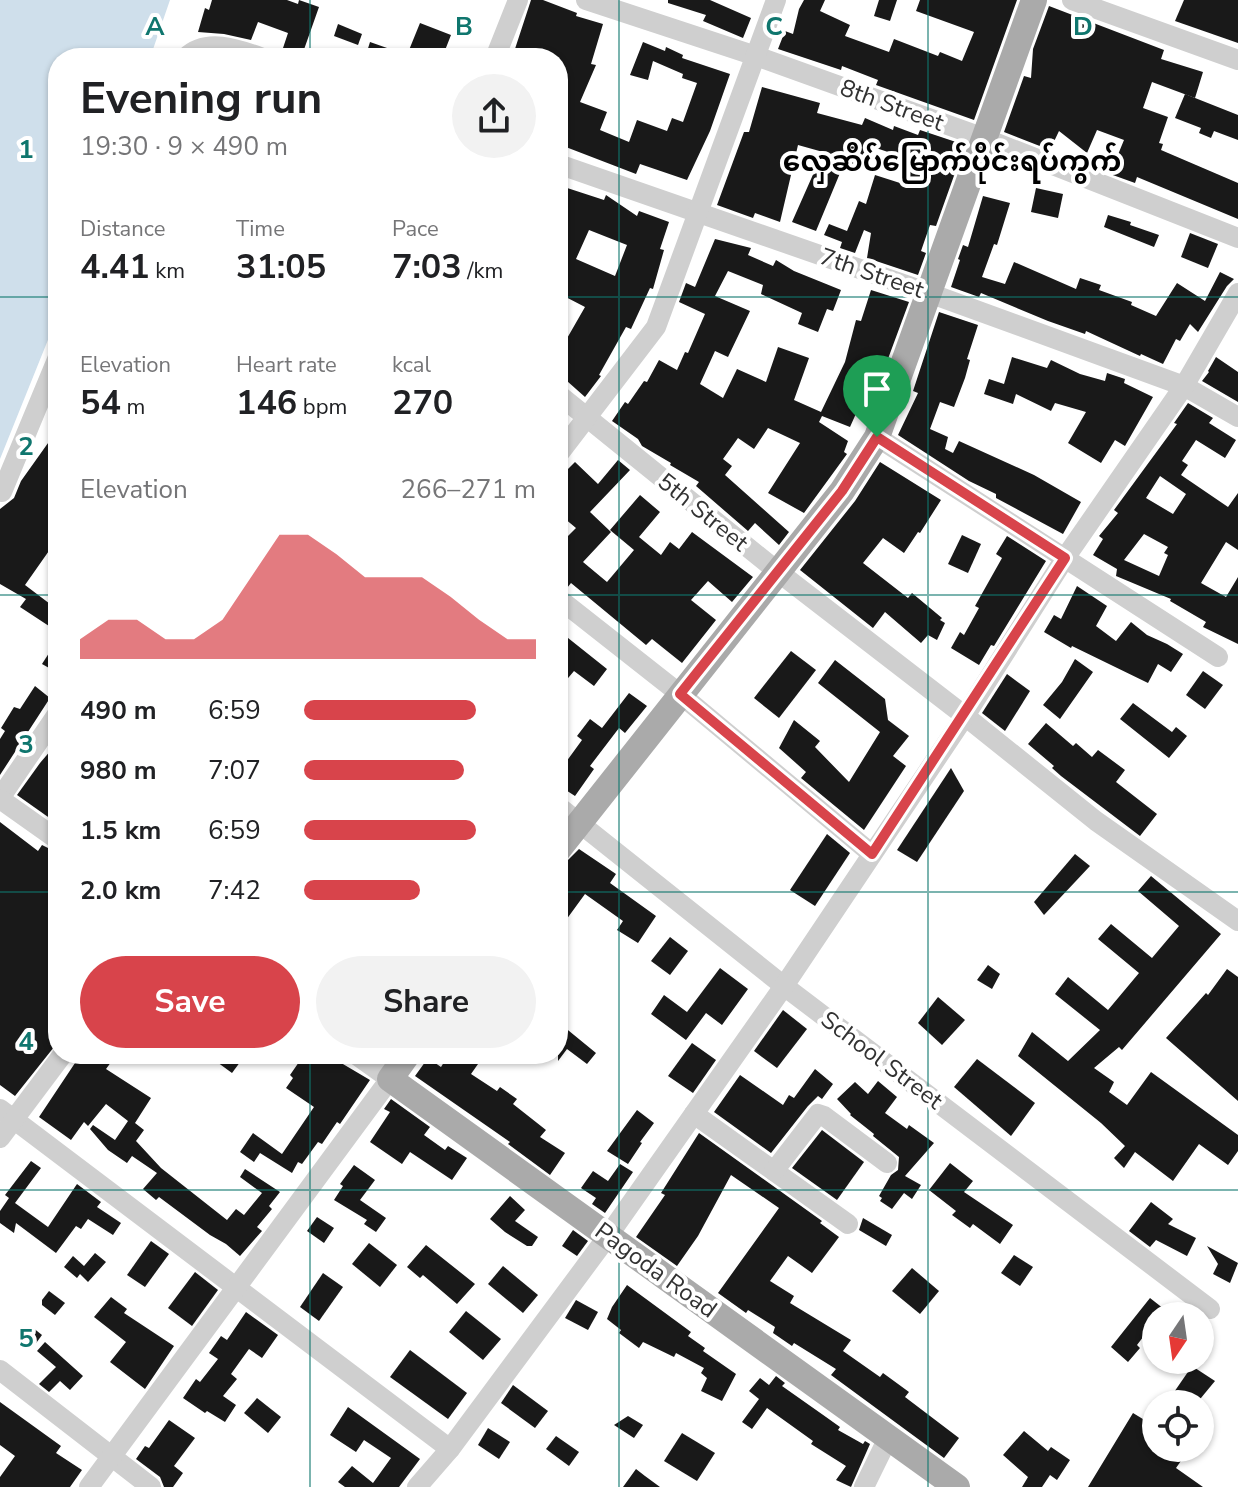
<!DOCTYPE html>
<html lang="en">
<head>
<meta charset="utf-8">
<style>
  :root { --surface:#fff; --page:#f2f2f2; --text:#202124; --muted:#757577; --accent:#d8444b }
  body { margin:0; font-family:"Nunito Sans","Noto Sans Myanmar",sans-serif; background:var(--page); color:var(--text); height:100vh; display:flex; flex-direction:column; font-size:30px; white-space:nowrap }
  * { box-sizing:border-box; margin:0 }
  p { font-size:26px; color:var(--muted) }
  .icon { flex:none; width:44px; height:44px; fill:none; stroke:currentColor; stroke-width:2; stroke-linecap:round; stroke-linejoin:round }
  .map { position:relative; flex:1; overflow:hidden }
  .details { position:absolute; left:48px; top:48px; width:520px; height:1016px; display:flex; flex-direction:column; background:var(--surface); border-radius:32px; box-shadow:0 2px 6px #0004 }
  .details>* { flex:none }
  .needle { width:52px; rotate:193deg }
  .fabs { position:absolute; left:1142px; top:1302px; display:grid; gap:16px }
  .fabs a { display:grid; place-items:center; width:72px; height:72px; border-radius:50%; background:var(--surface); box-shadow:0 2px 6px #0004; font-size:40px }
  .pin { position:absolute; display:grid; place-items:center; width:68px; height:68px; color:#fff; margin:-82px -34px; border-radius:50% 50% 50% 0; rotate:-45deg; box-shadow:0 0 8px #0007 }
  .pin .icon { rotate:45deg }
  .round { display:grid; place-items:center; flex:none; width:84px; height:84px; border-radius:42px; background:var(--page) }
  .summary { display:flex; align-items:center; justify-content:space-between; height:136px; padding:0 32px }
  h1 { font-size:44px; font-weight:700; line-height:60px }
  .metrics { display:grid; grid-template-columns:repeat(3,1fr); gap:12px; height:136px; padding:8px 32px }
  .metrics div { display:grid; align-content:center }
  .metrics b { font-size:34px; font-weight:700 }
  .metrics small { font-size:22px; font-weight:400 }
  .metrics p { font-size:22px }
  .chart { height:224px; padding:16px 32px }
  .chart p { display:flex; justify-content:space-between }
  .chart svg { width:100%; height:144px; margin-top:8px; fill:var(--accent); opacity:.7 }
  .primary-button { display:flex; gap:16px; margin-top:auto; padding:16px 32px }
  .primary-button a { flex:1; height:92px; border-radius:48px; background:var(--accent); color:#fff; font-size:32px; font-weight:700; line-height:92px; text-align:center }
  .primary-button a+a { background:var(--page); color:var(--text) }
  ul { padding:0 32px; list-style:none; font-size:26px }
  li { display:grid; grid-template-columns:128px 96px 1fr; align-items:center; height:60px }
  li i { height:20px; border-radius:10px; background:var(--accent) }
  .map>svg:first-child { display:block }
  .water { fill:#cfdfeb }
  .building { fill:#191919; fill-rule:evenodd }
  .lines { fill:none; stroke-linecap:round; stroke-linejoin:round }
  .minor { stroke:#cfcfcf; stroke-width:20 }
  .major { stroke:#aaa; stroke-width:26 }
  .route-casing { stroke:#fff; stroke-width:16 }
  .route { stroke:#d8444b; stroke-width:10 }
  .grid { fill:none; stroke:#0f766e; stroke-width:2; stroke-opacity:0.55 }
  .labels { text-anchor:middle; stroke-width:8; stroke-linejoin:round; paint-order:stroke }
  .street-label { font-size:24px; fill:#323232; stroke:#fff }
  .quarter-label { font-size:28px; font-weight:bold; fill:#000; stroke:#fff }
  .grid-label { font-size:26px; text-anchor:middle; font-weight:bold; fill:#0f766e; stroke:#fff; stroke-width:8; stroke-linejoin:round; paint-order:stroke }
</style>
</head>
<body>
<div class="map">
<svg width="1238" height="1487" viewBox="0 0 1238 1487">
  <rect width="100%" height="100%" fill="#fff"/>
  <!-- water -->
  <path class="water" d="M0,0H170L150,58H58V315L0,459Z"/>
  <!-- building -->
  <g class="building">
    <path d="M212,0H287L298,4L299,0L319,7L301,58L282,51L288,33L258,22L251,40L224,34L198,32L205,8L209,10Z"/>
    <path d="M531,0H543L577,13L576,16L603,24L591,64L596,65L580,102L607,112L600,130L629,142L637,120L667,131L672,118L683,122L697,83L682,78L683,74L653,61L648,80L630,75L643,42L665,51L666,47L683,55L682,58L730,74L710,131L687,180L640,164L636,174L558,144V58H512Z"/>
    <path d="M668,0H710L751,18L743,38L703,21L706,15L668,3Z"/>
    <path d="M804,0H825L820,11L850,25L845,36L889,52L894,39L938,56L940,52L962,61L974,32L916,11L920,0H1017L974,120L876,85L878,80L842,66L841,70L778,49L785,31L793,34L799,9Z"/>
    <path d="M879,0H897L890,21L874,16Z"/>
    <path d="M1184,0H1238V43L1175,21Z"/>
    <path d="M1049,6L1164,50L1161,59L1203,72L1195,98L1152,82L1143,108L1168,117L1159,143L1163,144L1161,150L1238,183V219L1137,177L1135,183L1110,174L1124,140L1097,130L1087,153L1059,131L1050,150L1004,132L1024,76L1031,78L1033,49Z"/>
    <path d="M420,23L451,35L442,58H365L370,42L407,55Z"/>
    <path d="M338,24L362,34L358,45L334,36Z"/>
    <path d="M762,87L820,103L817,113L862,125L865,118L893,130L894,126L918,135L920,130L965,145L936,226L930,225L921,251L926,253L918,275L867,258L871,233L864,230L855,253L840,248L842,242L824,235L829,224L847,231L859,201L866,204L875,175L900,183L909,159L876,148L867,171L845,161L816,231L792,222L823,152L798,145L780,222L755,213L753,218L717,205L744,132H749Z"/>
    <path d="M1185,94L1238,115V140L1214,131L1211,138L1199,133L1201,128L1175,118Z"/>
    <path d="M558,185L604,200L606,195L637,216L639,211L669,222L660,249L664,250L653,289L650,288L631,329L626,327L599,375L601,376L585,397L558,373V354L585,307L558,293ZM589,230L627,245L615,276L576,259Z"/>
    <path d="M1036,188L1063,194L1058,218L1031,212Z"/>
    <path d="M983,196L1010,203L997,245L994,244L982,277L1005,284L1014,262L1076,289L1080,278L1101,285L1099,290L1132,302L1131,305L1156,316L1177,283L1205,301L1220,272L1234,279L1227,286L1198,332L1190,324L1180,341L1176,339L1163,364L1141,354L1140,356L1086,331L1085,334L1048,321L981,293L979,297L951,287L960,260L958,259L963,245L968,247Z"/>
    <path d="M1108,215L1131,222L1130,225L1159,235L1154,247L1104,227Z"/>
    <path d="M1190,233L1218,244L1208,268L1181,257Z"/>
    <path d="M715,239L751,248L748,255L773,266L776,260L794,271L841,290L833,311L827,309L818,332L798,324L802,313L761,294L763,285L728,271L715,296L750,311L728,357L715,351L700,384L723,398L737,369L766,382L778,347L809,358L794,400L821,412L845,362L856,320L861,321L871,290L909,302L872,402L863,398L850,427L822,416L819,422L848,441L844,452L847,454L804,513L768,493L800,443L768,428L754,449L738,438L723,459L732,466L725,475L789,532L779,545L755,523L748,531L696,486L699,482L670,465L671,463L642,446L638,439L612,421L625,402L628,404L644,381L647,382L659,360L677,370L685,352L688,353L705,314L679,302L686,283L695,287Z"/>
    <path d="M939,312L978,325L967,359L970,360L965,378L954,407L940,402L930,429L948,437L945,449L953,453L959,441L1034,475L1081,502L1063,534L996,498V494L969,481L898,435L918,393L913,391Z"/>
    <path d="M1012,357L1047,368L1051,360L1080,374L1105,381L1107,373L1125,379L1124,383L1153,397L1125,446L1115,440L1101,463L1068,443L1086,412L1055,403L1051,411L1016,394L1013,404L984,394L989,379L1004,384Z"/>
    <path d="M1216,357L1238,372V402L1202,381L1209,372L1208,371Z"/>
    <path d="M1188,403L1213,418L1209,423L1236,440L1225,458L1196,440L1182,461L1188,465L1181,475L1228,507L1238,493V550L1226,542L1201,583L1226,597L1238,577V644L1203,627L1206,622L1170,601L1171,599L1116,576L1117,569L1093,555L1103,539L1099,536L1118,513L1114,510L1177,424L1174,423ZM1160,476L1186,494L1173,514L1146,498ZM1144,534L1168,547L1164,553L1168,555L1159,576L1124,560Z"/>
    <path d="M58,429V538L25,585L58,610V620L52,628L20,607L26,599L0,584V509L14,498L21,481Z"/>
    <path d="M618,460L630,470L590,512L611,532L583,562L607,582L634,550L610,530L640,495L660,512L639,537L661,555L670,542L679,549L692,532L753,577L732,602L708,581L691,600L716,620L682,663L652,639L646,645L571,583L567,588L558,585V546L576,528L558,513V479L575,462L598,484Z"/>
    <path d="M880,462L941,500L920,533L918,532L904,553L883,538L863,563L908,598L912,593L942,618L940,620L945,623L937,640L928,635L921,643L885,612L873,628L800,570L855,501Z"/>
    <path d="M962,535L981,544L968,573L948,564Z"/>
    <path d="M1007,536L1046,561L994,646L991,645L979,665L951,648L960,632L964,635L979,608L975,606L1002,558L996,554Z"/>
    <path d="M1077,586L1107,606L1096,626L1116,641L1131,622L1147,635L1167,644L1183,654L1171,672L1158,664L1148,683L1072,646L1071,648L1044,632L1054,615L1061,619Z"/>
    <path d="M558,630L607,669L594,686L574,671L558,690Z"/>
    <path d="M58,639V673L42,664Z"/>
    <path d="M791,651L816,670L779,718L754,698Z"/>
    <path d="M1075,659L1093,672L1060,719L1043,705L1062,682Z"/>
    <path d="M835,660L885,699L888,720L909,736L893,756L906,766L864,830L801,778L806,772L779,748L794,720L820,741L815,747L849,782L880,732L818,683Z"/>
    <path d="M1203,671L1223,685L1205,709L1186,695Z"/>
    <path d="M1007,674L1030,691L1005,731L982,713Z"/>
    <path d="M35,686L50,698L0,775V739L5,731L1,728L14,707L20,709Z"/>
    <path d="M629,693L647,706L625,733L619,728L590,766L594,769L575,796L558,785V755L566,762L582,740L577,736L590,719L602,728Z"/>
    <path d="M1133,703L1172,732L1176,727L1187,736L1169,758L1120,719Z"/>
    <path d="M1046,723L1073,746L1076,743L1092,757L1098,750L1125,770L1116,782L1157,814L1140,836L1061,776L1052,768L1054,766L1028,744Z"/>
    <path d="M58,742V824L17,795L40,763Z"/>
    <path d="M951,768L964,791L917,862L897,850Z"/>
    <path d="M0,822L38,851L42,845L58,853V1042L15,1096L0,1085Z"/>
    <path d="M827,834L850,853L815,906L790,890Z"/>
    <path d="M579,849L616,874L610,883L656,916L638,943L617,930L623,921L585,894L558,931V870Z"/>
    <path d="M1075,854L1090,866L1044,915L1034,902Z"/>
    <path d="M1151,876L1221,934L1122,1050L1119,1047L1094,1068L1114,1082L1109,1092L1127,1105L1151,1072L1238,1135V1151L1228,1165L1199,1144L1173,1181L1135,1152L1124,1168L1114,1158L1125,1146L1101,1123L1018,1056L1032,1032L1068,1061L1100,1030L1055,994L1068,977L1108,1010L1139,973L1098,939L1111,924L1152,958L1179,926L1138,891Z"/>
    <path d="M670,937L688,951L670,975L651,961Z"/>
    <path d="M988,965L1000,974L992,989L977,980Z"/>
    <path d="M720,968L748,989L722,1025L706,1013L686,1040L651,1014L664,995L687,1012Z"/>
    <path d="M1227,969L1238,977V1101L1166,1038L1206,993L1208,995Z"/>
    <path d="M938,997L965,1020L942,1045L918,1023Z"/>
    <path d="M783,1010L807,1029L777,1068L754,1051Z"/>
    <path d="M563,1026L596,1053L587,1064L567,1049L558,1061V1032Z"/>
    <path d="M692,1043L716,1060L693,1093L668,1076Z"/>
    <path d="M81,1054H117L106,1069L151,1098L135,1123L144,1130L136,1141L161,1168L227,1220L236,1209L244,1215L262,1193L240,1177L245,1169L280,1192L269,1206L272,1209L257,1227L262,1231L240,1256L226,1244L210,1235L159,1197L156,1200L143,1189L157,1173L132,1156L127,1163L108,1150L90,1129L93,1125L115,1140L128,1121L106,1104L88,1126L84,1122L71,1140L39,1117Z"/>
    <path d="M206,1054H246L232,1073Z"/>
    <path d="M288,1054H326L370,1080L340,1124L337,1122L322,1144L318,1142L302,1164L298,1162L292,1173L260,1153L254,1162L240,1152L253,1133L282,1154L314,1107L286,1088L293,1078L290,1075L299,1062Z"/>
    <path d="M449,1054H485L471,1074L497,1091L500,1087L517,1099L513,1104L546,1130L540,1137L565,1153L550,1175L508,1144L510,1142L415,1076L428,1058L441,1067Z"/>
    <path d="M977,1059L1035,1103L1011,1136L954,1087Z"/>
    <path d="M815,1069L833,1084L822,1099L818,1096L808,1106L771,1153L714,1112L740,1075L783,1105L789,1095L794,1098Z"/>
    <path d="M878,1081L897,1097L885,1113L907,1129L909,1125L934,1143L905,1176L921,1185L912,1199L904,1193L892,1209L880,1201L882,1198L879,1196L891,1175L898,1170L899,1157L873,1136L874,1134L850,1115L851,1114L837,1099L855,1082L868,1094Z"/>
    <path d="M391,1099L430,1127L424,1135L445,1150L448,1146L467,1158L452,1180L410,1152L402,1164L370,1142L390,1112L384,1109Z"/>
    <path d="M637,1110L654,1123L640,1142L642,1143L628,1164L607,1151Z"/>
    <path d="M822,1130L864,1162L837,1200L792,1168Z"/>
    <path d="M699,1133L822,1221L820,1223L839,1237L812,1273L788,1256L770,1281L794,1296L790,1303L851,1340L843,1351L880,1377L883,1373L909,1392L905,1397L959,1438L944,1458L831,1375L836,1369L794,1343L792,1346L773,1333L775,1327L748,1310L746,1313L718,1293L779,1208L731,1175L698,1236L677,1266L636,1237L665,1195L661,1193Z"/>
    <path d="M31,1161L41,1168L15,1203L48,1227L77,1184L101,1202L97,1207L121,1223L113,1235L88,1219L81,1229L76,1226L56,1253L16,1223L14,1233L0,1223V1211L9,1198L5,1195Z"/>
    <path d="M950,1163L973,1181L964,1192L1013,1225L1000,1244L973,1224L970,1228L952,1215L956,1211L929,1190Z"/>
    <path d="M620,1164L633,1172L605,1213L592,1204L596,1198L581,1188L593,1171L608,1181Z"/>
    <path d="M354,1165L375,1180L360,1200L386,1218L376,1232L364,1224L367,1220L334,1200L343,1186L340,1184Z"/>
    <path d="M510,1196L525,1210L515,1221L538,1237L532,1246H527L505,1232L490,1219Z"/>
    <path d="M1151,1202L1173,1219L1168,1224L1196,1238L1187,1256L1156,1240L1150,1247L1129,1231Z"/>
    <path d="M317,1217L334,1228L324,1243L307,1231Z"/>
    <path d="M863,1218L892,1235L886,1246L859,1230Z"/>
    <path d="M573,1230L588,1241L577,1256L562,1246Z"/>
    <path d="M151,1241L169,1254L145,1287L127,1275Z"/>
    <path d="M369,1243L397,1265L380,1287L352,1264Z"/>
    <path d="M426,1245L475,1284L457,1304L423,1275L420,1278L407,1267Z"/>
    <path d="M1207,1246L1238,1263L1230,1283L1213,1274L1218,1264Z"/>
    <path d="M95,1253L106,1262L88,1282L80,1274L77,1278L64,1267L73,1256L84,1266Z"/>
    <path d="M1014,1255L1033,1267L1020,1286L1001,1273Z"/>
    <path d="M503,1266L538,1295L523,1313L488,1284Z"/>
    <path d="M912,1268L939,1291L920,1314L892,1291Z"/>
    <path d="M195,1272L218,1290L192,1326L168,1308Z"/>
    <path d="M323,1273L343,1287L319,1321L300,1307Z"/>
    <path d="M627,1285L691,1332L688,1336L705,1348L703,1351L736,1374L722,1401L701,1391L707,1378L701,1373L704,1368L676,1353L674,1357L643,1342L639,1348L619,1333L621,1330L607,1319L612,1307Z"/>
    <path d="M49,1291L65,1303L55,1315L42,1305V1300Z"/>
    <path d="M111,1297L127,1309L124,1313L174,1346L145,1389L110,1362L126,1342L94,1317Z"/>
    <path d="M1150,1298L1164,1309L1156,1316V1320L1137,1345L1140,1348L1128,1362L1111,1347Z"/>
    <path d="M576,1300L598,1312L588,1330L565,1318Z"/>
    <path d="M466,1311L501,1339L483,1360L449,1332Z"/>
    <path d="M246,1312L278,1335L262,1358L249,1349L231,1374L237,1379L223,1396L236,1405L225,1422L207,1411L205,1413L183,1398L196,1379L200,1382L218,1359L209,1353L221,1336L227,1340Z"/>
    <path d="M32,1327L42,1335L34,1346L23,1337Z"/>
    <path d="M45,1342L83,1376L70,1390L60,1381L49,1392L39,1384L56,1367L37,1351Z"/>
    <path d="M410,1350L467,1393L448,1419L390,1377Z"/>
    <path d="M1192,1366L1215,1381L1196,1404H1184L1170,1398Z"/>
    <path d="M776,1376L785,1383L782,1386L826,1417L840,1427L838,1430L863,1444L865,1441L870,1444L851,1487L836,1480L846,1466L811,1444L813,1441L767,1408L752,1429L742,1422L759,1399L749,1391L760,1378L769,1385Z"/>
    <path d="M513,1385L548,1411L535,1428L501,1403Z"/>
    <path d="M257,1398L281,1417L268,1433L244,1413Z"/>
    <path d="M0,1402L61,1446L56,1453L82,1470L70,1487H0V1477L15,1456L0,1445Z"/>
    <path d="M348,1407L420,1459L399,1487H345L338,1482L352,1466L373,1483L391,1458L364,1440L356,1452L330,1435Z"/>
    <path d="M1133,1413L1156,1427V1448H1190L1176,1468L1203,1487H1088Z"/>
    <path d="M628,1416L643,1425L634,1438L614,1425Z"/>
    <path d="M169,1420L195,1438L174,1466L183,1473L173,1487H164L160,1477L136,1459L145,1446L149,1448Z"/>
    <path d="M488,1428L510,1442L499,1459L478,1445Z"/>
    <path d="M1024,1431L1048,1451L1051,1447L1070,1460L1057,1480L1050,1475L1042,1487H1022L1028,1477L1003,1455Z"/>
    <path d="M682,1433L715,1453L697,1481L664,1461Z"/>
    <path d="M556,1436L579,1452L569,1466L546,1449Z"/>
    <path d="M636,1469L645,1476L660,1487H623Z"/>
  </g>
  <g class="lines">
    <!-- minor -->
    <g class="minor">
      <path d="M586,0L756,56L984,138L1238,238"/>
      <path d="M1072,0L1238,60"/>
      <path d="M185,58C206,37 238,49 263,58"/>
      <path d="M495,58L518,0"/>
      <path d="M558,164L929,293L1184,386L1238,417"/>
      <path d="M558,394L777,571L965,716L1096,821L1238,921"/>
      <path d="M877,437L1218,657"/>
      <path d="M558,455L656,327L776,0"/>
      <path d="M2,492L58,357"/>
      <path d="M558,598L680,694L872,854"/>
      <path d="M0,798L58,713"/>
      <path d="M0,799L58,840"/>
      <path d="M558,806L784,986L1210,1309"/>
      <path d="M0,1109L450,1449"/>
      <path d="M694,1114L848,1224"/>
      <path d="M0,1138L63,1054"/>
      <path d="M774,1171L818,1114L824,1116L887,1163"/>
      <path d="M0,1370L151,1487"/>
      <path d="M89,1487L390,1079L355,1054"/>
      <path d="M417,1487L450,1449L608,1236L784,986L965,716L1065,558L1184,386L1238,293"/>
      <path d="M864,1487L888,1438"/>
    </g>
    <!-- major -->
    <g class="major">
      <path d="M558,850L842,491L877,437L1034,0"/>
      <path d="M408,1054L390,1079L957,1487"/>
    </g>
  </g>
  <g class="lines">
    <!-- route casing -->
    <g class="route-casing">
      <path id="route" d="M877,437L1065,558L872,854L680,694L842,491Z"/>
    </g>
    <!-- route -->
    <use href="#route" class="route"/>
  </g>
  <!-- grid -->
  <path class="grid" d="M310,0V58M619,0V1487M928,0V1487M0,297H58M558,297H1238M0,595H58M558,595H1238M0,892H58M558,892H1238M310,1054V1487M0,1190H1238"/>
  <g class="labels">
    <!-- street labels -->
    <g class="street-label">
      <text transform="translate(892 105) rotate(20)" y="8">8th Street</text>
      <text transform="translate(872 273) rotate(19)" y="8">7th Street</text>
      <text transform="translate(703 512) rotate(39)" y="8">5th Street</text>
      <text transform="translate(882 1060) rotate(37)" y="8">School Street</text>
      <text transform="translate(656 1270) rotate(36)" y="8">Pagoda Road</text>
    </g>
    <!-- quarter labels -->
    <g class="quarter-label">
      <text x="952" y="171">လှေဆိပ်မြောက်ပိုင်းရပ်ကွက်</text>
    </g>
  </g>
  <g class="grid-label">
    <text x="155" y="35">A</text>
    <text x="464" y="35">B</text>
    <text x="774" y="35">C</text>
    <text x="1083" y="35">D</text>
    <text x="26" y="158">1</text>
    <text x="26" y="455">2</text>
    <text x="26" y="753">3</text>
    <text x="26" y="1050">4</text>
    <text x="26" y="1347">5</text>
  </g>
</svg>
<div class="fabs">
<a><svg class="needle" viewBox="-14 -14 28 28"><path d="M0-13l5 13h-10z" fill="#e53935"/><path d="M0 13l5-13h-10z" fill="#757577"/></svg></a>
<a><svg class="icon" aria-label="locate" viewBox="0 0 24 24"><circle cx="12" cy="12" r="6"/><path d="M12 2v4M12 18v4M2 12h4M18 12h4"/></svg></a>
</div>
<div class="pin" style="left:877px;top:437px;background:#1e9e55"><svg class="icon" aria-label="arrive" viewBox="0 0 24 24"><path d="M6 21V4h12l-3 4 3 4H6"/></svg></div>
<section class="details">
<div class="summary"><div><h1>Evening run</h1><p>19:30 · 9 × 490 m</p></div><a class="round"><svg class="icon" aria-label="share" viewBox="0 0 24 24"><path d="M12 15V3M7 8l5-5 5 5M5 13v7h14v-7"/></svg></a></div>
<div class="metrics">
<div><p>Distance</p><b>4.41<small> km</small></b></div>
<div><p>Time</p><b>31:05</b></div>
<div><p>Pace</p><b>7:03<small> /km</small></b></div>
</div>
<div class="metrics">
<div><p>Elevation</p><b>54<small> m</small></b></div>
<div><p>Heart rate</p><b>146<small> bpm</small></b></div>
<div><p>kcal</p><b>270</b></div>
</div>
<div class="chart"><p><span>Elevation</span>266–271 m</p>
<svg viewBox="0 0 160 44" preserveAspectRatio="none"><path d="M0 44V38L10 32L20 32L30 38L40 38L50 32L60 19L70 6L80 6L90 12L100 19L110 19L120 19L130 25L140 32L150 38L160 38V44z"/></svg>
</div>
<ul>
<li><b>490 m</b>6:59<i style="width:74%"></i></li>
<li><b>980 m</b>7:07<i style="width:69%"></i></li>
<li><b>1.5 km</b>6:59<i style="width:74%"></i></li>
<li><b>2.0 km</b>7:42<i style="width:50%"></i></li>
</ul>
<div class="primary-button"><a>Save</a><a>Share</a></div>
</section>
</div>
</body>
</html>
